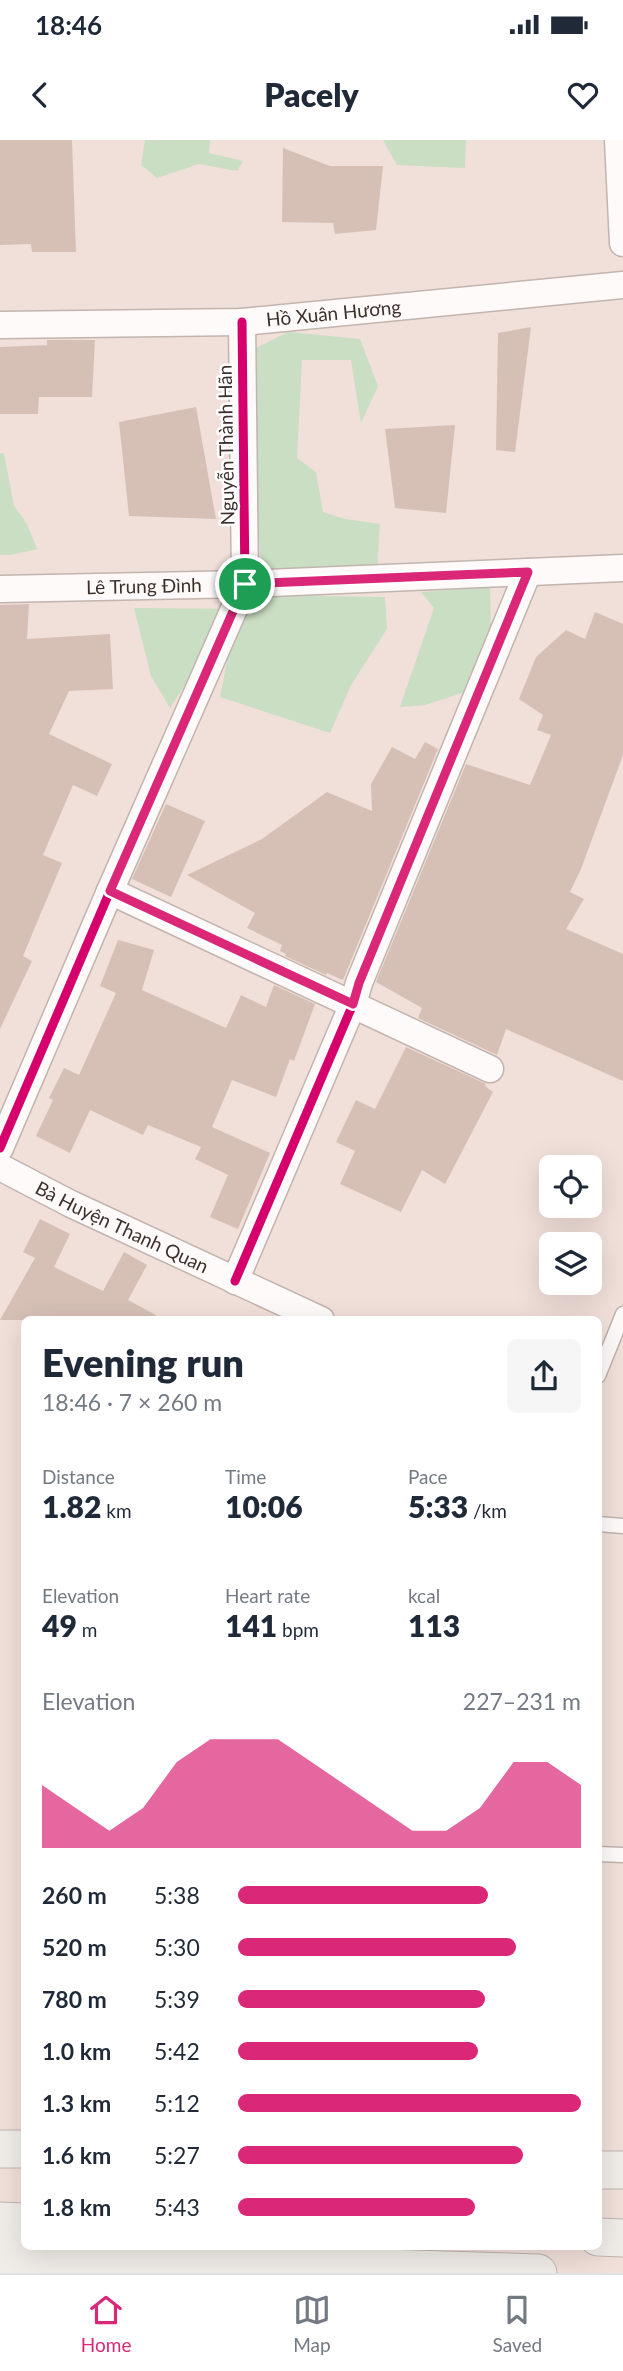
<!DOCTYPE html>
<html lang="en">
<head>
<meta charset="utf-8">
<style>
  :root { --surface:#fff; --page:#f6f6f7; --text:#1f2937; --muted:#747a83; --line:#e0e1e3; --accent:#db2777 }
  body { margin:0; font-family:Lato,sans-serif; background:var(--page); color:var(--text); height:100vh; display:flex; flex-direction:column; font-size:26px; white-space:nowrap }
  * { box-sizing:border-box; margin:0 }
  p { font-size:23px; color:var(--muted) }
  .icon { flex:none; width:38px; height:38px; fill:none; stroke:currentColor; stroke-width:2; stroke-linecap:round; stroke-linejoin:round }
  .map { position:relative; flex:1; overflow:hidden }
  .panel { position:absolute; left:21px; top:1176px; width:581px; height:934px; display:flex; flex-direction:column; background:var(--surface); border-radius:10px; box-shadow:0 7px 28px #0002 }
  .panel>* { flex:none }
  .controls { position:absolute; left:539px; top:1015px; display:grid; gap:14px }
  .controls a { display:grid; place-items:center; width:63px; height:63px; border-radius:10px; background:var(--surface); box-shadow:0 7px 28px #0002; font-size:35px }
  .pin { position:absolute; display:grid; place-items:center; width:60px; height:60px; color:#fff; margin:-30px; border:4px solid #fff; border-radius:50%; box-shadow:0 2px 7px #0007 }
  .round { display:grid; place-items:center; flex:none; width:74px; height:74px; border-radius:10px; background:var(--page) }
  .summary { display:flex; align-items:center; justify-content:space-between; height:119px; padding:0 21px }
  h1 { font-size:38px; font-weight:800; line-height:52px }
  .figures { display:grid; grid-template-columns:repeat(3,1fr); gap:10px; height:119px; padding:7px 21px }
  .figures div { display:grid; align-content:center }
  .figures b { font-size:30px; font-weight:800 }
  .figures small { font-size:19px; font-weight:400 }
  .figures p { font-size:19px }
  .chart { height:196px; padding:14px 21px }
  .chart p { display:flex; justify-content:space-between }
  .chart svg { width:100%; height:126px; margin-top:7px; fill:var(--accent); opacity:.7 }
  ul { padding:0 21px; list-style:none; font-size:23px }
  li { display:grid; grid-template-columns:112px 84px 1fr; align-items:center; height:52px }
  li i { height:18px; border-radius:9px; background:var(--accent) }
  .status { display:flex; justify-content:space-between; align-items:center; height:49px; padding:0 35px; background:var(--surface); direction:ltr }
  .status svg { height:19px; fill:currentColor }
  header { display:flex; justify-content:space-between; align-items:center; height:91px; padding:0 21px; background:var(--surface); font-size:32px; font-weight:800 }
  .dock { display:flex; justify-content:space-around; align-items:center; height:98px; border-top:2px solid var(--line); background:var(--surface); font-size:19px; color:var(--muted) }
  .dock a { display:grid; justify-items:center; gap:4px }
  .dock .selected { color:var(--accent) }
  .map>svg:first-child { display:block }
  .green { fill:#c9dec2 }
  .building { fill:#d6c0b6 }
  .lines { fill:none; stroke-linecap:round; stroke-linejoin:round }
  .lane-casing { stroke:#c2b4af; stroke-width:17 }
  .street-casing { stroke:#c2b4af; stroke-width:29 }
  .secondary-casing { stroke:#c2b4af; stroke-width:39 }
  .lane { stroke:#fdfaf9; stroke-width:14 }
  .street { stroke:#fdfaf9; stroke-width:26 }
  .secondary { stroke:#f0ede9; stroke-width:37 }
  .cycleway-casing { stroke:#fff; stroke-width:13 }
  .cycleway { stroke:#d6006c; stroke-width:9 }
  .route-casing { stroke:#fff; stroke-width:14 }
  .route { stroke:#db2777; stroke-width:9 }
  .labels { text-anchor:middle; stroke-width:5; stroke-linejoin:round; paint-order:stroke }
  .street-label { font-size:19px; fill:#3d302c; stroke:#fff }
</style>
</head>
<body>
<div class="status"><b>18:46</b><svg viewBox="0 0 49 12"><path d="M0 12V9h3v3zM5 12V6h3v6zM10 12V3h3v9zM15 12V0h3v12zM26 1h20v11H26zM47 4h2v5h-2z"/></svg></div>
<header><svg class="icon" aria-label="back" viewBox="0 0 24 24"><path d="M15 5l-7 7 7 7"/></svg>Pacely<svg class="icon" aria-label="heart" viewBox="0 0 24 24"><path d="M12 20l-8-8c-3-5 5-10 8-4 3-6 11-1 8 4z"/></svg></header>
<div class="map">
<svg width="623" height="2133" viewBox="0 0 623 2133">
  <rect width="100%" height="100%" fill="#f1dfd9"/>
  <!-- green -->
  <g class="green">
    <path d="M145,0H210L209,13L243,21L237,31L199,24L157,38L141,25Z"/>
    <path d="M383,0H466L465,28L397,25Z"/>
    <path d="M288,192L360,199L378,246L361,283L351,220H302L297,318L316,332L323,372L345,379L380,384L377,430L262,433L251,309L254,209Z"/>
    <path d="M0,313L4,314L14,366L27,384L37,409L11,415H0Z"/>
    <path d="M490,447L491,489L481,547L425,565L400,567L434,468L421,452Z"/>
    <path d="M240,455L385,457L387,489L351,545L330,593L220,557Z"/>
    <path d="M134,468L234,469L170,568L151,536Z"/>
  </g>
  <!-- building -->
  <g class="building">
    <path d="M0,0H72L76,112H32L31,104L0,105Z"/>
    <path d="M283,8L330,26H383L376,90L335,94L333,83L282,82Z"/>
    <path d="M531,187L515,312L496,310L498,193Z"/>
    <path d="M47,200H95L92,257H39L38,274H0V207L47,205Z"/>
    <path d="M196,267L216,379L129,376L119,282Z"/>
    <path d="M455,285L446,373L395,368L385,289Z"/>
    <path d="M29,464L27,499L110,494L113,549L69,551L49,594L112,624L97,656L73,645L43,715L62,723L23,816L32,821L0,889V465Z"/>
    <path d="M595,472L623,484V615L581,729L570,752L584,759L566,789L623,814V941L506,889L497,915L418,878L422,868L376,842L466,624L530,645L551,595L537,590L543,575L519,559L536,517L566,490L585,499Z"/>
    <path d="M425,602L438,609L343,840L327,833L326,835L285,816L286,814L280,811L282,805L247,788L255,773L187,735L262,699L327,652L372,671L371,644L392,607L415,619Z"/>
    <path d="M166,664L205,681L171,757L132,739Z"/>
    <path d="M118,800L154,810L142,850L226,888L241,855L266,867L274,845L315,864L294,921L290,919L276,957L232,940L212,987L270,1013L238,1089L210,1077L228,1035L195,1019L201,1007L148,985L143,995L90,970L70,1013L36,996L53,960L49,958L64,928L79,935L116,853L100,846Z"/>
    <path d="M406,907L486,944L485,946L493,952L445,1044L422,1030L401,1072L340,1044L355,1011L336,1002L356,960L375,969Z"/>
    <path d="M40,1079L70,1094L54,1127L103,1151L124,1112L147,1125L128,1160L165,1180H0L35,1118L23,1112Z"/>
  </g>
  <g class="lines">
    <!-- lane casing -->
    <g class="lane-casing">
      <g id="lane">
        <path d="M598,1236L623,1174"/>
        <path d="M598,1384L623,1386"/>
        <path d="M598,1714L623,1715"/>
      </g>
    </g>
    <!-- street casing -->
    <g class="street-casing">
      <g id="street">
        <path d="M618,0L623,103"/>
        <path id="s1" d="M0,185L242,182L623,145"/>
        <path id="s2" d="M0,449L245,444L623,428"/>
        <path d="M110,751L490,929"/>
        <path d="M0,1008L110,751L245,444L242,182"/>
        <path id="s3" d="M0,1027L71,1064L321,1180"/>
        <path d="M235,1141L353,864L359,843L528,432"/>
      </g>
    </g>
    <!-- secondary casing -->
    <g class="secondary-casing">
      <g id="secondary">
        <path d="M0,2009H24"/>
        <path d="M598,2030H623"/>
        <path d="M0,2081L24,2082"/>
        <path d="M598,2097L623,2098"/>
        <path d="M0,2116L538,2133"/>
      </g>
    </g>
    <!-- lane -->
    <use href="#lane" class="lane"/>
    <!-- street -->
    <use href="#street" class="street"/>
    <!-- secondary -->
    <use href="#secondary" class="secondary"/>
    <!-- cycleway casing -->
    <g class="cycleway-casing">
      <g id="cycleway">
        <path d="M0,1008L110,751L245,444L242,182"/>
        <path d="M235,1141L353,864L359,843L528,432"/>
      </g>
    </g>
    <!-- cycleway -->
    <use href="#cycleway" class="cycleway"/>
  </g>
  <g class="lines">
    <!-- route casing -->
    <g class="route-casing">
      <path id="route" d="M528,432L359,843L353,864L110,751L245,444Z"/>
    </g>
    <!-- route -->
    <use href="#route" class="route"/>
  </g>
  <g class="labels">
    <!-- street labels -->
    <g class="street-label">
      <text dy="7" stroke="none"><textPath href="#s1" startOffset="334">Hồ Xuân Hương</textPath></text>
      <text transform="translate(226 305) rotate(-91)" y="7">Nguyễn Thành Hãn</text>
      <text dy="7" stroke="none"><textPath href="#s2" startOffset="144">Lê Trung Đình</textPath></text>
      <text dy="7" stroke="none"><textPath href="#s3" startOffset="136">Bà Huyện Thanh Quan</textPath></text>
    </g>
  </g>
</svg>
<div class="controls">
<a><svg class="icon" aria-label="locate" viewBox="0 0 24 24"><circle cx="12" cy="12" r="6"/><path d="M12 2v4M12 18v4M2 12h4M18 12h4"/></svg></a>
<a><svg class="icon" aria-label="layers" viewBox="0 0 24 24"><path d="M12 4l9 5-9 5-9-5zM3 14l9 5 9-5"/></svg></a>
</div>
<div class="pin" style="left:245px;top:444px;background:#1e9e55"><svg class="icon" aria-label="arrive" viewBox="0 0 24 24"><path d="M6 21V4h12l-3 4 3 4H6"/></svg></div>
<section class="panel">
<div class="summary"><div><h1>Evening run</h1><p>18:46 · 7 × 260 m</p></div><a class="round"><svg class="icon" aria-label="share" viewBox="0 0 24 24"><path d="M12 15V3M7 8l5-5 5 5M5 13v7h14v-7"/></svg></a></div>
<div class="figures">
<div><p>Distance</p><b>1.82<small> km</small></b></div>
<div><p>Time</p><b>10:06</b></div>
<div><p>Pace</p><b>5:33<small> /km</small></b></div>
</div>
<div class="figures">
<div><p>Elevation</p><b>49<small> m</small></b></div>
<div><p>Heart rate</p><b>141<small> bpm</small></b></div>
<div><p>kcal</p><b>113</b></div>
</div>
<div class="chart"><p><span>Elevation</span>227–231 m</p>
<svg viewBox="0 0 160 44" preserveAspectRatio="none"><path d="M0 44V22L10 30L20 38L30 30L40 14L50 6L60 6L70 6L80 14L90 22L100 30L110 38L120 38L130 30L140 14L150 14L160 22V44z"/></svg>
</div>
<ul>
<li><b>260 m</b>5:38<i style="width:73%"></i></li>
<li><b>520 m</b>5:30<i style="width:81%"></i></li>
<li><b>780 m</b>5:39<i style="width:72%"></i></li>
<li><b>1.0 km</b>5:42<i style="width:70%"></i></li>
<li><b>1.3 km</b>5:12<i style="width:100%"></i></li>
<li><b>1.6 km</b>5:27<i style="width:83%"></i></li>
<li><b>1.8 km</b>5:43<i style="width:69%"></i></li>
</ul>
</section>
</div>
<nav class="dock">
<a class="selected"><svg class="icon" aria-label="home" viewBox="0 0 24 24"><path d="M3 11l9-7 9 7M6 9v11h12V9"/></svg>Home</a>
<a><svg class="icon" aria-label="map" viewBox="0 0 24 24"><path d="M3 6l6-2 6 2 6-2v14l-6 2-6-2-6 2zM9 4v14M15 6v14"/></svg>Map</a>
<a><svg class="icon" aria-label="saved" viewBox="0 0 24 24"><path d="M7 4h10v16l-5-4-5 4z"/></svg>Saved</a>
</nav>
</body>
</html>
